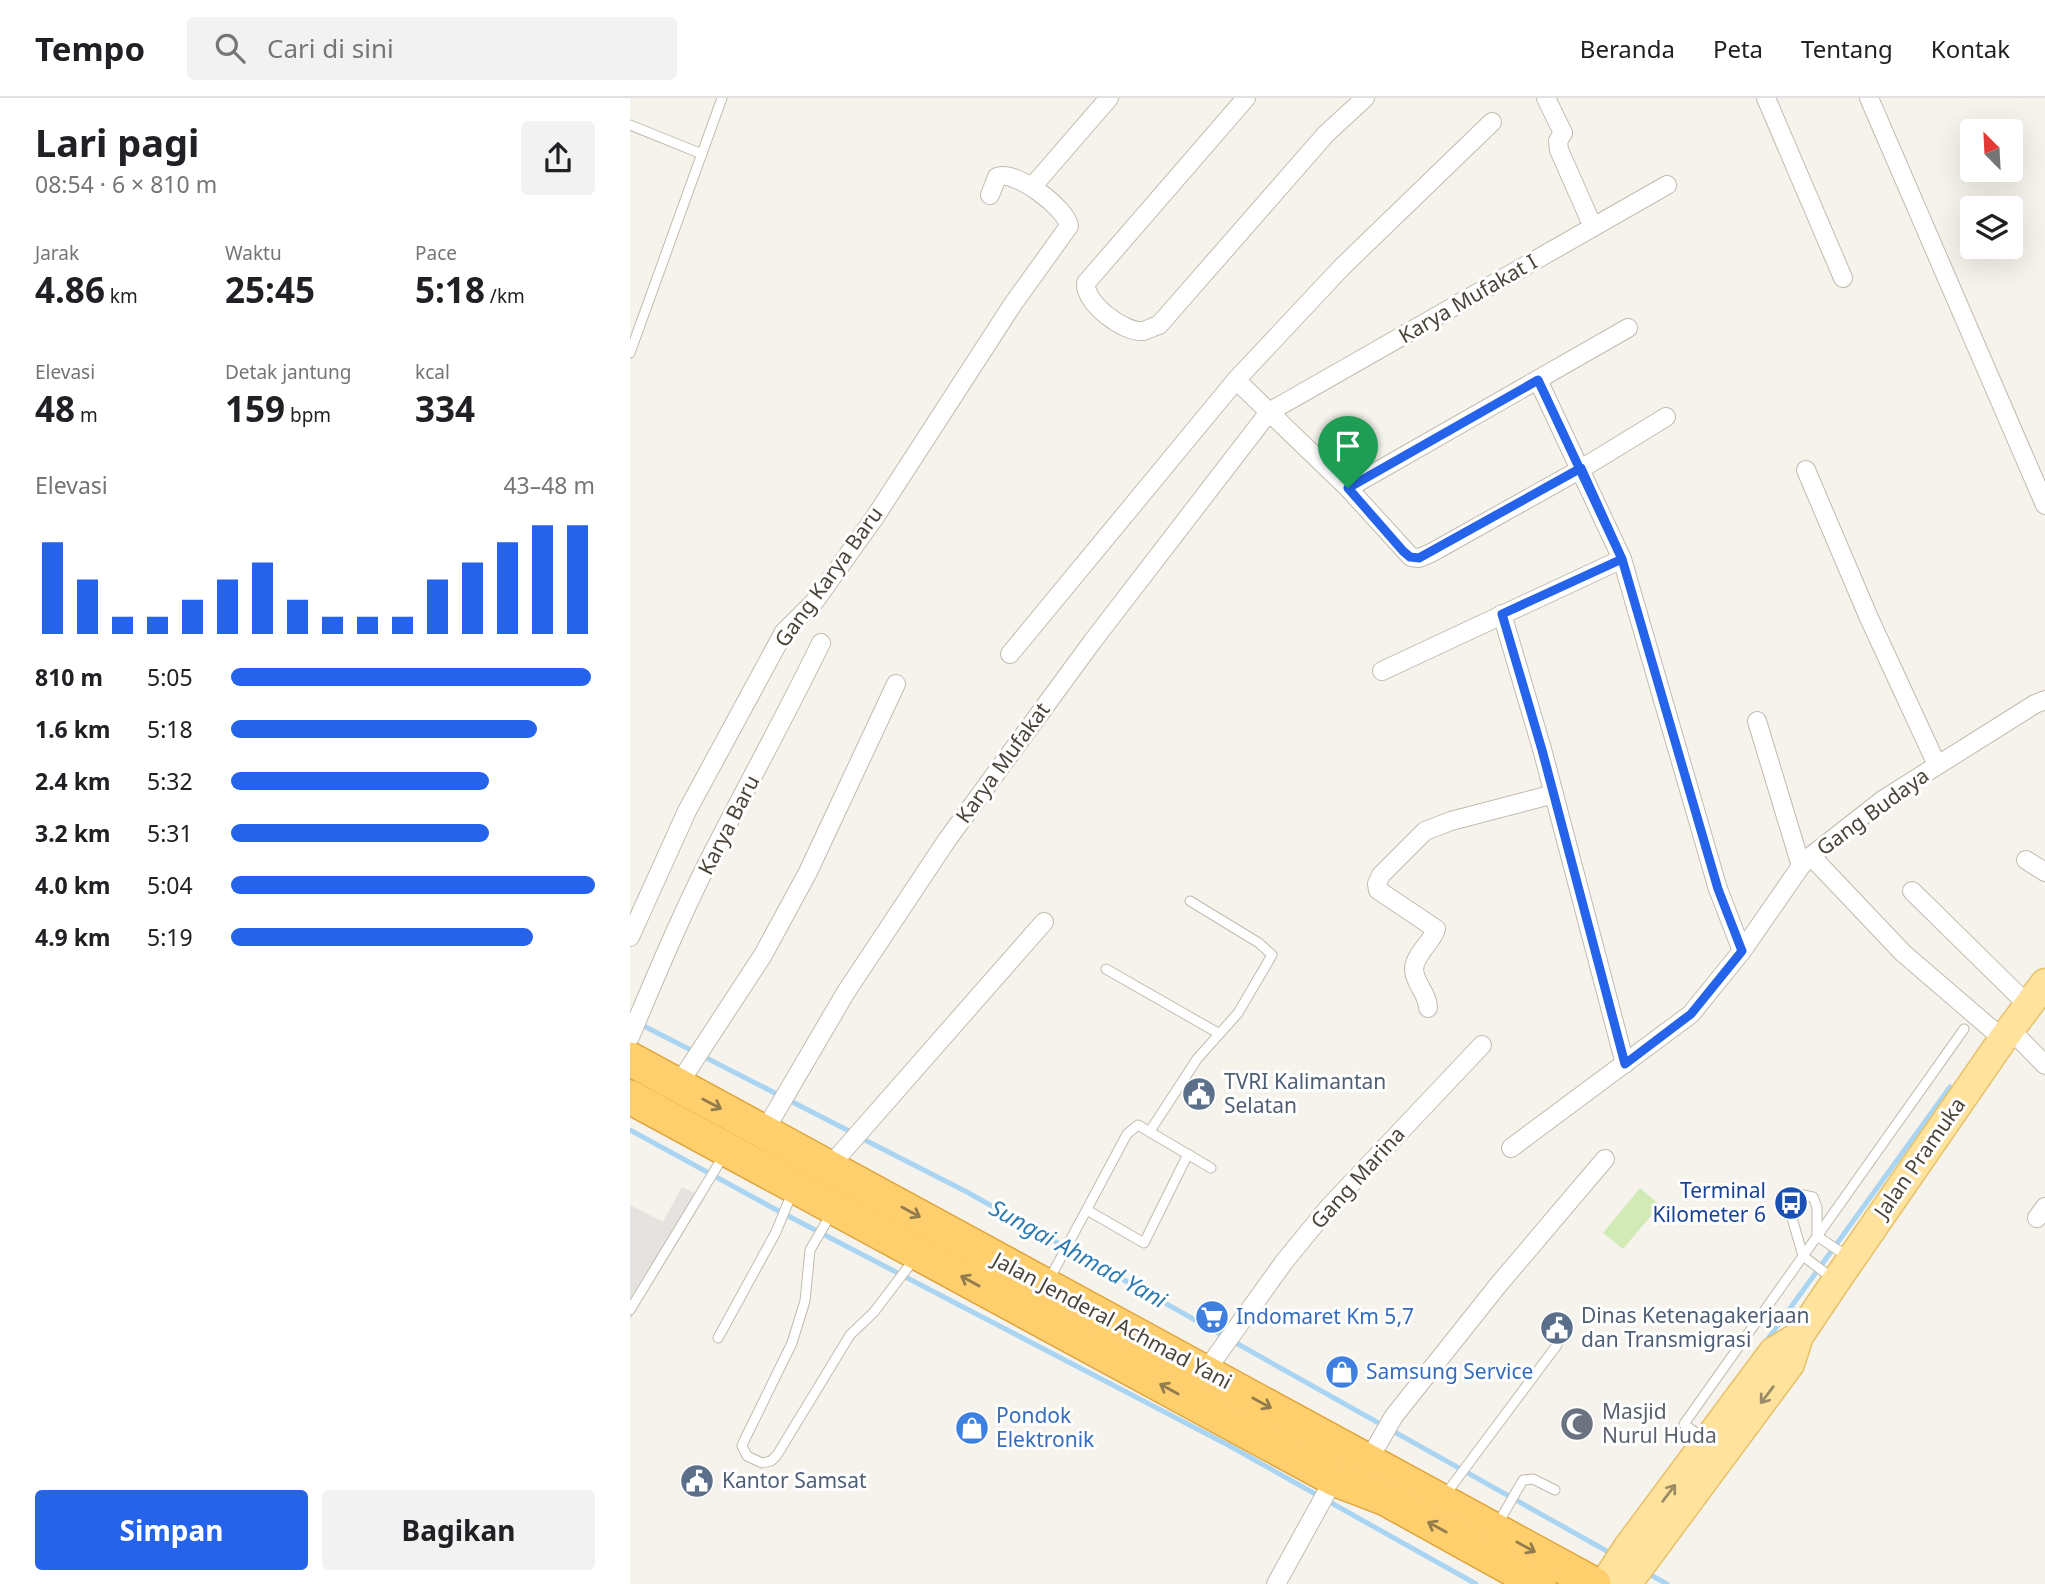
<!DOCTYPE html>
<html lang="id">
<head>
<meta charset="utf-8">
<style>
  :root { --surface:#fff; --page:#f2f2f2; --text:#202124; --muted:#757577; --line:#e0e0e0; --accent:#2563eb }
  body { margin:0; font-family:"Noto Sans",sans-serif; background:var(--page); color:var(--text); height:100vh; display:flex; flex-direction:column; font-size:26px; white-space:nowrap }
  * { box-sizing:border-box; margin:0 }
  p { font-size:23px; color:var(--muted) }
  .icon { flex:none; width:38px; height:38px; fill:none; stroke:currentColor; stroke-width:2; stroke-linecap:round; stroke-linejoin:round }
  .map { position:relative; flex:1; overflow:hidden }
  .side { display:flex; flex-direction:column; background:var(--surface); width:630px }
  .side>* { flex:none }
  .needle { width:46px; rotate:336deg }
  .tools { position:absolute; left:1330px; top:21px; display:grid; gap:14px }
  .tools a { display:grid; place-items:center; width:63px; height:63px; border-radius:7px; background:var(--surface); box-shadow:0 7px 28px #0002; font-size:35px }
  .pin { position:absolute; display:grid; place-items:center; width:60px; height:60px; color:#fff; margin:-72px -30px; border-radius:50% 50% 50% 0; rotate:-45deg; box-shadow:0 0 7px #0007 }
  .pin .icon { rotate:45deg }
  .round { display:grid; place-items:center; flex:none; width:74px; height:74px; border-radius:7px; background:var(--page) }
  .headline { display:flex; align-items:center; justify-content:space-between; height:119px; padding:0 35px }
  h1 { font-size:38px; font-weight:700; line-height:52px }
  .metrics { display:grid; grid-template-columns:repeat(3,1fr); gap:10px; height:119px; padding:7px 35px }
  .metrics div { display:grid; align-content:center }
  .metrics b { font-size:35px; font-weight:700 }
  .metrics small { font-size:19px; font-weight:400 }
  .metrics p { font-size:19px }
  .chart { height:196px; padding:14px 35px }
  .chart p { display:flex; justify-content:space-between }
  .chart svg { width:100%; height:126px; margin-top:7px; stroke:var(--accent); stroke-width:6 }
  .cta { display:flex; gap:14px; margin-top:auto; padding:14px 35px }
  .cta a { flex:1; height:80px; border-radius:7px; background:var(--accent); color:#fff; font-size:28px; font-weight:700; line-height:80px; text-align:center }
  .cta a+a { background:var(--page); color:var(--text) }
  ul { padding:0 35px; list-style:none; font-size:23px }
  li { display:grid; grid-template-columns:112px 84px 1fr; align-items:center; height:52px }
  li i { height:18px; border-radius:9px; background:var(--accent) }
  header { display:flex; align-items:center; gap:42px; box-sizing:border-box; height:98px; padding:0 35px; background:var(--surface); border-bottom:2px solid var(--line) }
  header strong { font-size:33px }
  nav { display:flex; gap:38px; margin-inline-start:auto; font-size:24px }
  .search { width:490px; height:63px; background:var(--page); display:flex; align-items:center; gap:18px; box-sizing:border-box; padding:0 24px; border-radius:7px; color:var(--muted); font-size:26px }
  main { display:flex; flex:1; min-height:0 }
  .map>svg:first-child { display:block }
  .green { fill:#d2eab5 }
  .parking { fill:#e5e3e0 }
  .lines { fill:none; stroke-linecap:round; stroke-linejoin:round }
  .stream { stroke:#a9d4f2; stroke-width:5 }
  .lane-casing { stroke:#c2bbae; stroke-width:11 }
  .street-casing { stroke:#c2bbae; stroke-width:20 }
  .primary-casing { stroke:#e6c16a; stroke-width:31 }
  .highway-casing { stroke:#e0a43c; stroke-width:36 }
  .lane { stroke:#fff; stroke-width:9 }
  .street { stroke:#fff; stroke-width:18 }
  .primary { stroke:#ffe39c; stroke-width:28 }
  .highway { stroke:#ffcf6e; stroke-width:33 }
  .oneway { stroke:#937c4e }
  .oneway2 { stroke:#9c8c66 }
  .route-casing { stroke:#fff; stroke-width:14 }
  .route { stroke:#2563eb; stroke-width:9 }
  .labels { text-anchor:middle; stroke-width:6; stroke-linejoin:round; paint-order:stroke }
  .street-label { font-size:21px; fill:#4b4439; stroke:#fff }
  .service-label { font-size:21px; fill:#4e5e75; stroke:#fff; text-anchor:start }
  .transit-label { font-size:21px; fill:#164399; stroke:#fff; text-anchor:end }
  .shop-label { font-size:21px; fill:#366cbe; stroke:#fff; text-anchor:start }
  .worship-label { font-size:21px; fill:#5b616d; stroke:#fff; text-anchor:start }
  .water-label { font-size:23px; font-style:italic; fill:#2e7ab2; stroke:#fff }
</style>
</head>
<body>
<header>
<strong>Tempo</strong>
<div class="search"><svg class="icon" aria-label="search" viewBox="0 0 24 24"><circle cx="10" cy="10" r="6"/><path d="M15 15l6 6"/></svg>Cari di sini</div>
<nav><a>Beranda</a><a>Peta</a><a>Tentang</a><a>Kontak</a></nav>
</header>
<main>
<section class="side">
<div class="headline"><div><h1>Lari pagi</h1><p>08:54 · 6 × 810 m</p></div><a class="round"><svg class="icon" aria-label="share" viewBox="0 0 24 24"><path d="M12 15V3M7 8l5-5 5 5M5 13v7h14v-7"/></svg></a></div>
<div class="metrics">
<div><p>Jarak</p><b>4.86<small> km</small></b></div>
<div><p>Waktu</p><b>25:45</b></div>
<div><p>Pace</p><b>5:18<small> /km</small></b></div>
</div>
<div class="metrics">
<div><p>Elevasi</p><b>48<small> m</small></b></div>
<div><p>Detak jantung</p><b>159<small> bpm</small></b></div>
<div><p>kcal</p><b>334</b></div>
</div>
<div class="chart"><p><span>Elevasi</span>43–48 m</p>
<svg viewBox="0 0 160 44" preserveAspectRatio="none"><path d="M5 44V12M15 44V25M25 44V38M35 44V38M45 44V32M55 44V25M65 44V19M75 44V32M85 44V38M95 44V38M105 44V38M115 44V25M125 44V19M135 44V12M145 44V6M155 44V6"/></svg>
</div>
<ul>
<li><b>810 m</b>5:05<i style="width:99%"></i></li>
<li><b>1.6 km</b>5:18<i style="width:84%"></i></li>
<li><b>2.4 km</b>5:32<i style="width:71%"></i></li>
<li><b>3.2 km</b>5:31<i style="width:71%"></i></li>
<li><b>4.0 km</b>5:04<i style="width:100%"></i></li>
<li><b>4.9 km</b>5:19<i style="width:83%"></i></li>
</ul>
<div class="cta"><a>Simpan</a><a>Bagikan</a></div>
</section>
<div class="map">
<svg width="1415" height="1486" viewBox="0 0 1415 1486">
  <rect width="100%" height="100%" fill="#f6f3ec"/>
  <!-- green -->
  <path class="green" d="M1010,1090L1030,1107L993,1151L973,1135Z"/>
  <!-- parking -->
  <path class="parking" d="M52,1089L75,1100L0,1222V1107L33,1124Z"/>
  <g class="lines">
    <!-- stream -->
    <g class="stream">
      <path d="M10,926L223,1035"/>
      <path d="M0,1032L141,1109L598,1347L846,1486"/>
      <path d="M231,1040L337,1094L982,1456"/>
      <path d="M1135,1245L1320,989"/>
      <path d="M1015,1474L1037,1486"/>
    </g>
    <!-- lane casing -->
    <g class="lane-casing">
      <g id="lane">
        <path d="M0,27L72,56"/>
        <path d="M0,255L92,0"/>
        <path d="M476,871L588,935"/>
        <path d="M520,1033L567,961L608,915L642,857L629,845L560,803"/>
        <path d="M457,1112L514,1145L558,1056"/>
        <path d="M201,1116L180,1152L175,1203L162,1245L114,1343L112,1348L117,1358L132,1365L141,1363L147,1357L220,1237L244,1214L285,1160"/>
        <path d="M1202,1180L1173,1158L1162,1120L1173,1097L1183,1099L1187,1109V1138L1218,1159"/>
        <path d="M419,1182L497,1036L508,1027L581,1070"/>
        <path d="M0,1212L94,1057"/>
        <path d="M88,1240L146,1134L162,1095"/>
        <path d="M1073,1340L1054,1326L1334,931"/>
        <path d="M815,1397L927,1247"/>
        <path d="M867,1427L893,1382L903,1381L925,1392"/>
      </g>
    </g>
    <!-- street casing -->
    <g class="street-casing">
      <g id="street">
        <path d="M616,0L456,185C454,205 494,235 513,233C518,232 524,228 529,227L696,36L735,0"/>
        <path d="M916,0L933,35L928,43L929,52L963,129"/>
        <path d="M1136,0L1213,180"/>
        <path d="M1239,0L1415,407"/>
        <path d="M402,89L479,0"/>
        <path d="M606,282L718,390L781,459L789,460L801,455L951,371L1036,319"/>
        <path d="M908,282L992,461L1088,791L1112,853"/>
        <path d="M1176,372L1239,520L1307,667"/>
        <path d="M718,390L998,230"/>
        <path d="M872,516L912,651L995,966"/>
        <path d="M380,556L606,282L712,169L862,24"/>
        <path d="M752,573L992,461"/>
        <path d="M1127,623L1171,768"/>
        <path d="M1181,758L1273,855L1373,941"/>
        <path d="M1396,762L1415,774"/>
        <path d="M1282,793L1399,908"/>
        <path d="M0,839L57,713L154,534L185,503L245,419L383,206L439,128C436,110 385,71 367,79L360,97"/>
        <path d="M798,910C798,896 785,886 784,872C784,856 802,845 806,831L748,792L747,786L751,777L795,733L821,723L924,696"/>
        <path d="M1380,931L1415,967"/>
        <path d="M0,939C29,870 58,801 93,735C126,671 160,609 191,545"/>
        <path d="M48,987L133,857L178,774L266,586"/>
        <path d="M134,1034L216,894L317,742L462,544L639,314L1037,87"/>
        <path d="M881,1050L1061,916L1112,853L1171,768L1181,758L1254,701L1405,606L1415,602"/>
        <path d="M199,1069L414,824"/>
        <path d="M1407,1120L1415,1109"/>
        <path d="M575,1274L654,1164L699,1109L852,947"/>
        <path d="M738,1363L764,1318L869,1186L975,1061"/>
        <path d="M646,1486L704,1381"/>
      </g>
    </g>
    <!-- primary casing -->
    <g class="primary-casing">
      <g id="primary">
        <path d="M974,1486L998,1449L1143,1254L1169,1238"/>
        <path d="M997,1486L1160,1266L1169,1238L1206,1183L1373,941L1415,885"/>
      </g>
    </g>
    <!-- highway casing -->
    <g class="highway-casing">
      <g id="highway">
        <path d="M0,961L964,1486"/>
        <path d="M0,999C234,1128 470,1253 704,1381L756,1401L909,1486"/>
      </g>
    </g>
    <!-- lane -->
    <use href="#lane" class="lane"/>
    <!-- street -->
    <use href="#street" class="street"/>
    <!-- primary -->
    <use href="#primary" class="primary"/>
    <!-- highway -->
    <use href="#highway" class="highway"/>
  </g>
  <!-- one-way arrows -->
  <defs><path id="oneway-shaft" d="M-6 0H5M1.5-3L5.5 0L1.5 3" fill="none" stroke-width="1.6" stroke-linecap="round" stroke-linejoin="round" transform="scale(1.75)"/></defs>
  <g class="oneway">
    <use href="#oneway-shaft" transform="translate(82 1006) rotate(28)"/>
    <use href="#oneway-shaft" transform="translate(281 1114) rotate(29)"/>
    <use href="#oneway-shaft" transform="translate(340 1183) rotate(-151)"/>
    <use href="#oneway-shaft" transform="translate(539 1291) rotate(-151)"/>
    <use href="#oneway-shaft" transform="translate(632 1305) rotate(29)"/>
    <use href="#oneway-shaft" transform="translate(807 1429) rotate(-151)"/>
    <use href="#oneway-shaft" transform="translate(896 1449) rotate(29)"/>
  </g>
  <g class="oneway2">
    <use href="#oneway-shaft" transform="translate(1137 1297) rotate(127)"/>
    <use href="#oneway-shaft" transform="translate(1039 1395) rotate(-53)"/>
  </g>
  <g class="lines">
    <!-- route casing -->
    <g class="route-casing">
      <path id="route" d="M718,390L773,453L780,459L789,460L951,370L992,461L872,516L912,652L995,966L1061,916L1112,853L1088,791L992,461L908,282L718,390"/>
    </g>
    <!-- route -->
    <use href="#route" class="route"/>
  </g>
  <!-- icons -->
  <defs>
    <g id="civic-disc" transform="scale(1.75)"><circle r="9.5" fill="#5c6f8a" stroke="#fff"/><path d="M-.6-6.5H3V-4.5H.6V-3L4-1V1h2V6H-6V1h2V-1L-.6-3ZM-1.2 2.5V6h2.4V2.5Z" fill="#fff"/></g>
    <g id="bus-disc" transform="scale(1.75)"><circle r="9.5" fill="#1a4fb4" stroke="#fff"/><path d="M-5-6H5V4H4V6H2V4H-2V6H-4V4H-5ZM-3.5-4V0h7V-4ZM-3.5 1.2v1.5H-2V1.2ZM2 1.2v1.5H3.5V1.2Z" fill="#fff"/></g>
    <g id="supermarket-disc" transform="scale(1.75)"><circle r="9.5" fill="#3f7fe0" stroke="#fff"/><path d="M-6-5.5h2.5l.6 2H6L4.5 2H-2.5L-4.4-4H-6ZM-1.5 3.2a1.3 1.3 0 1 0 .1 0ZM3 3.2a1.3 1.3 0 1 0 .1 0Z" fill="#fff"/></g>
    <g id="shop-disc" transform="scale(1.75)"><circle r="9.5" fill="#3f7fe0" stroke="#fff"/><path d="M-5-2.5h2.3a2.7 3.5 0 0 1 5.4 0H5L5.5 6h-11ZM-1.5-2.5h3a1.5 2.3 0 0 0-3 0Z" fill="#fff"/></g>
    <g id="mosque-disc" transform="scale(1.75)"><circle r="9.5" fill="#6b7280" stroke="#fff"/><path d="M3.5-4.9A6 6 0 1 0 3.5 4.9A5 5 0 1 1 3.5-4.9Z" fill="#fff"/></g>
  </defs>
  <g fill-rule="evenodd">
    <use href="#civic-disc" x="569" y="996"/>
    <use href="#bus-disc" x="1161" y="1105"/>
    <use href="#supermarket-disc" x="582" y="1219"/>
    <use href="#civic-disc" x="927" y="1230"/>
    <use href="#shop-disc" x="712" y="1274"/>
    <use href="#mosque-disc" x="947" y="1326"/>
    <use href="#shop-disc" x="342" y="1330"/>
    <use href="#civic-disc" x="67" y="1383"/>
  </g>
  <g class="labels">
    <!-- street labels -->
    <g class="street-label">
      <text transform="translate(838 201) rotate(-30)" y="7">Karya Mufakat I</text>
      <text transform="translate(199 479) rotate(-54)" y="7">Gang Karya Baru</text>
      <text transform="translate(373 665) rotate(-54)" y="7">Karya Mufakat</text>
      <text transform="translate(1243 714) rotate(-36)" y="7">Gang Budaya</text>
      <text transform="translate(99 727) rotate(-63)" y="7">Karya Baru</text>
      <text transform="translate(1290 1060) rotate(-55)" y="7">Jalan Pramuka</text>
      <text transform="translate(728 1080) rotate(-48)" y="7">Gang Marina</text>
      <text transform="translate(482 1223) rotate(28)" y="7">Jalan Jenderal Achmad Yani</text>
    </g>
    <!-- service labels -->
    <g class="service-label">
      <text x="594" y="991">TVRI Kalimantan<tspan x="594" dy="24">Selatan</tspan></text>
      <text x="951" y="1225">Dinas Ketenagakerjaan<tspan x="951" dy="24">dan Transmigrasi</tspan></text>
      <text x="92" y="1390">Kantor Samsat</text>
    </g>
    <!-- transit labels -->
    <g class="transit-label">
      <text x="1136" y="1100">Terminal<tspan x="1136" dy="24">Kilometer 6</tspan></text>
    </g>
    <!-- shop labels -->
    <g class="shop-label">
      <text x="606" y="1226">Indomaret Km 5,7</text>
      <text x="736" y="1281">Samsung Service</text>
      <text x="366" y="1325">Pondok<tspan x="366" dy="24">Elektronik</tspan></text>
    </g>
    <!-- worship labels -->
    <g class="worship-label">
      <text x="972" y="1321">Masjid<tspan x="972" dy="24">Nurul Huda</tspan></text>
    </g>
    <!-- water labels -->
    <g class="water-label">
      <text transform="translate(448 1156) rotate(29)" y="8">Sungai Ahmad Yani</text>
    </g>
  </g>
</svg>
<div class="tools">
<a><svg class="needle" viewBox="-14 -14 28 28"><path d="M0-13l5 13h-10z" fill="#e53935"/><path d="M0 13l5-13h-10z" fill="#757577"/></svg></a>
<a><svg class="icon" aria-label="layers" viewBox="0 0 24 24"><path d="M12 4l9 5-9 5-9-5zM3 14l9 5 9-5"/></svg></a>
</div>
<div class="pin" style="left:718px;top:390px;background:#1e9e55"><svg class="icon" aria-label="arrive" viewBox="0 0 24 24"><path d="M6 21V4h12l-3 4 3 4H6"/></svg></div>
</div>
</main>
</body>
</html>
